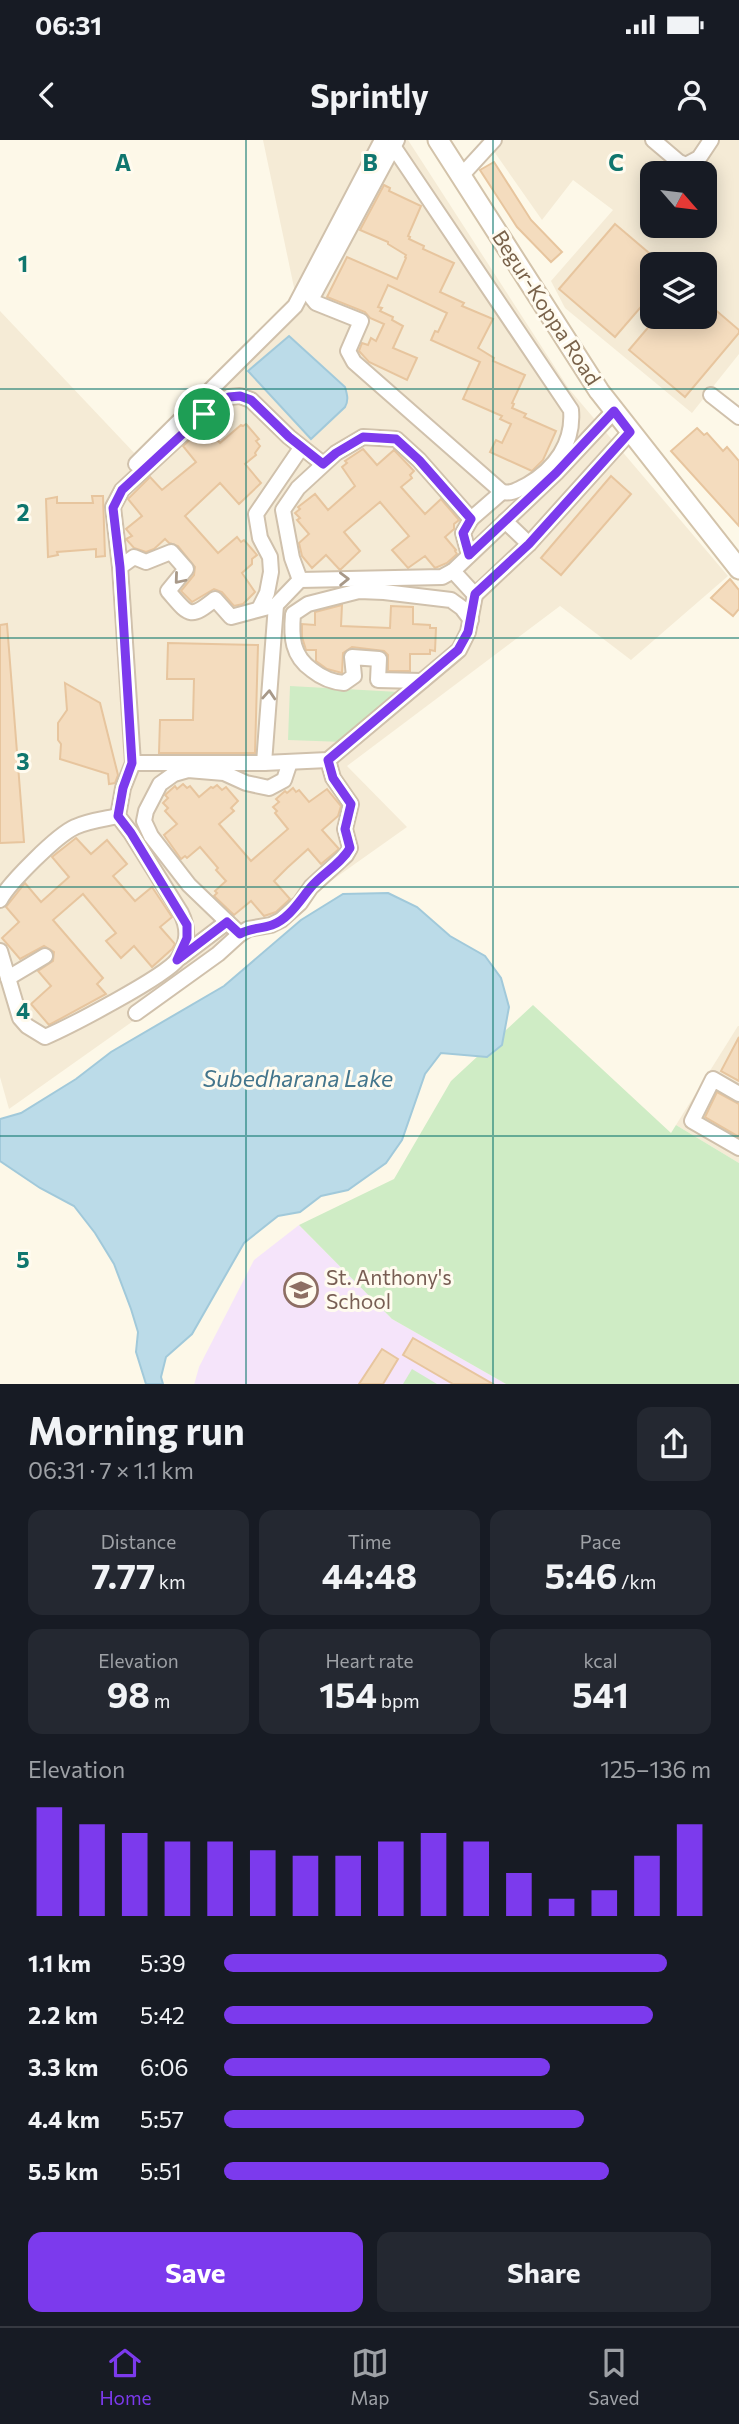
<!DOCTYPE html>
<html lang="en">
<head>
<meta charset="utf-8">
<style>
  :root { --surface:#171b24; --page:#242831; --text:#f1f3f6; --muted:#9ea1a6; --line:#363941; --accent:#7c3aed }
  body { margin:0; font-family:Commissioner,sans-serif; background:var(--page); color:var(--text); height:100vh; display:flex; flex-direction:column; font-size:26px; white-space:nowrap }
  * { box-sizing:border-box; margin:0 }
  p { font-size:23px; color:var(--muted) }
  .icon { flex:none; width:38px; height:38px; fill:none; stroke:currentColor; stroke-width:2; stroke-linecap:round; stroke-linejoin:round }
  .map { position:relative; height:1244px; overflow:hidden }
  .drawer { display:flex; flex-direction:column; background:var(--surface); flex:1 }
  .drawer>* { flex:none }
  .needle { width:46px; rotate:118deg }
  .buttons { position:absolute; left:640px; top:21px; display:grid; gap:14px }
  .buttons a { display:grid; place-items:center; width:77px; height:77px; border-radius:14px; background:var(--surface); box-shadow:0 4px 18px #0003; font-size:35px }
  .pin { position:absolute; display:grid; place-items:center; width:60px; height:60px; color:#fff; margin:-30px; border:4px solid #fff; border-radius:50%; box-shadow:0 2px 7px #0007 }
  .round { display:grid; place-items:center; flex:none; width:74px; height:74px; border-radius:14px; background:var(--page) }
  .headline { display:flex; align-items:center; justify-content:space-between; height:119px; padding:0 28px }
  h1 { font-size:38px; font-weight:700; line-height:52px }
  .metrics { display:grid; grid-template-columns:repeat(3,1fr); gap:10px; height:119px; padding:7px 28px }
  .metrics div { display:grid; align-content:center; border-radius:14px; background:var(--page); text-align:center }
  .metrics b { font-size:35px; font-weight:700 }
  .metrics small { font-size:19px; font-weight:400 }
  .metrics p { font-size:19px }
  .chart { height:196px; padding:14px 28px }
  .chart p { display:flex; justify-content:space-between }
  .chart svg { width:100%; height:126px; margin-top:7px; stroke:var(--accent); stroke-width:6 }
  .primary-button { display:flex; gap:14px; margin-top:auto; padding:14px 28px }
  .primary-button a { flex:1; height:80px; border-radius:14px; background:var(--accent); color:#fff; font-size:28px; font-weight:700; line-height:80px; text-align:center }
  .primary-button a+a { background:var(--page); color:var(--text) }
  ul { padding:0 28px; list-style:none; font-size:23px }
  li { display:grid; grid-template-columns:112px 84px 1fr; align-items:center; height:52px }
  li i { height:18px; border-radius:9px; background:var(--accent) }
  .status { display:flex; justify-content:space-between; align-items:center; height:49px; padding:0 35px; background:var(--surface); direction:ltr }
  .status svg { height:19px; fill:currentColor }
  header { display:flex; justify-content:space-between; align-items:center; height:91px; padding:0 28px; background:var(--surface); font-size:32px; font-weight:700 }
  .tabs { display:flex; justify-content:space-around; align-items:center; height:98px; border-top:2px solid var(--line); background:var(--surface); font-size:19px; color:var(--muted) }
  .tabs a { display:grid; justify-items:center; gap:4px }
  .tabs .selected { color:var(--accent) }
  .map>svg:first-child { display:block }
  .residential { fill:#f5ebd6; fill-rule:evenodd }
  .education { fill:#f5e4fa }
  .green { fill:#cfecc5 }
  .water { fill:#bbdbe8; stroke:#a1c9da; stroke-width:2 }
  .building { fill:#f4dcbe; stroke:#e7c59e; stroke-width:2 }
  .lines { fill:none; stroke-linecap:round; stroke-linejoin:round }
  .minor-casing { stroke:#d0c1ac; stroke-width:18 }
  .secondary-casing { stroke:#d3c3aa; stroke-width:23 }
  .minor { stroke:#fff; stroke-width:14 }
  .secondary { stroke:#fff; stroke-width:19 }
  .oneway { stroke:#a89989 }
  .route-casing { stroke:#fff; stroke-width:14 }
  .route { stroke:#7c3aed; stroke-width:9 }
  .grid { fill:none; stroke:#0f766e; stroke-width:2; stroke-opacity:0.55 }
  .labels { text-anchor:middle; stroke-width:6; stroke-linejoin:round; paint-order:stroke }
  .street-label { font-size:21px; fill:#79624a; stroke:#fffbef }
  .education-label { font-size:21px; fill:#785e54; stroke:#fffbef; text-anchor:start }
  .water-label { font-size:23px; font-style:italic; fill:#43758c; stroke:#fffbef }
  .grid-label { font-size:23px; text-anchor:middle; font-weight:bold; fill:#0f766e; stroke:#fffbef; stroke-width:6; stroke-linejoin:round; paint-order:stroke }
</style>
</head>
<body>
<div class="status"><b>06:31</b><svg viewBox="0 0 49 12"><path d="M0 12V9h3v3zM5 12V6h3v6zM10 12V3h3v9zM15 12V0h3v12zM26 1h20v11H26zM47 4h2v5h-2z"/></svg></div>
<header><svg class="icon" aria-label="back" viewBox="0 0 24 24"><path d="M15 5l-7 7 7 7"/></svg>Sprintly<svg class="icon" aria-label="person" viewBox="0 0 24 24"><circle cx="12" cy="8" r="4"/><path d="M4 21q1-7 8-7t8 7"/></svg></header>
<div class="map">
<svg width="739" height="1245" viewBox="0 0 739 1245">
  <rect width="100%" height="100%" fill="#fdf8e8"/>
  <!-- residential -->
  <g class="residential">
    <path d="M263,0H408L569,249L728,436L631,520L560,466L347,626L407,687L9,969L0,937V171L139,318L296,157Z"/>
    <path d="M486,0H739V214L692,273L565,168L551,141L613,70L573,40L542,80ZM653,33H705V86H653ZM653,124H705V177H653Z"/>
    <path d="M738,886H739V1023L676,985Z"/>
  </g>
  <!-- education -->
  <path class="education" d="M299,1085L392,1179L506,1244L194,1245L199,1227L254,1120Z"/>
  <!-- green -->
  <g class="green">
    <path d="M290,546L399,552L344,602L288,600Z"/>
    <path d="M533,865L671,993L676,985L739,1023V1244H506L392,1179L299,1085L394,1039L451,941Z"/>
    <path d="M412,1229L437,1244H403Z"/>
  </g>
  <!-- water -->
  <g class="water">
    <path d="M289,196L345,247C347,254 349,260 345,267L311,299L248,231Z"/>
    <path d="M388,753L417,767L450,796L485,816L501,838L509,867L502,905L487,917L441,913L425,934L402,1000L386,1023L348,1050L321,1056L300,1072L278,1076L244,1103L192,1194L166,1217L161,1237L163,1244H146L136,1212L138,1192L131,1169L114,1124L95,1093L74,1066L40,1048L0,1021V979L21,973L76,939L111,912L224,846L301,780L343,754Z"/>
  </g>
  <!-- building -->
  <g class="building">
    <path d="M494,22L531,80L562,112L551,122L517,87L480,30Z"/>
    <path d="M384,45L390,48L389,51L421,66L408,96L410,97L409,99L424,106L423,109L454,123L440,152L464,163L462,166L493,179L478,208L494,218L493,221L525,235L512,263L514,264L512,268L526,274L524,277L556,291L543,320L532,331L490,312L496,300L502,303L511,284L500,279L502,276L463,259L480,222L431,200L435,191L438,192L447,173L388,145L378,167L382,168L380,171L393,177L392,180L403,186L393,208L417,218L407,240L369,222L359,211L362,203L368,205L371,198L376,201L384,184L370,178L365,172L327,157L347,117L397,139L406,118L405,117L406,115L388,104V102L360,90Z"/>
    <path d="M615,84L662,124H653V153L615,197L559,149Z"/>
    <path d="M705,161L739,190V193L685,257L629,210L657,177H705Z"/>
    <path d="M246,284L259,299L256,301L260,306L255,313L256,315L245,324L261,343L239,364L220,343L185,376L218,413L237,397L241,402L244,400L257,415L252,419V424L242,433L255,452L243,464L234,466L222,452L214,449L192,462L181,451L194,435L195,427L178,406L169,403L165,399L154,409L146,412L134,408L126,399L132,396L126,389L142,376L128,359L150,337L162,350L196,322L183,306L205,286L220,303L241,285L243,286Z"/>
    <path d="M697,288L704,295L707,293L723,311L727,307L739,321V386L671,311Z"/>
    <path d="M363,309L377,325L394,310L414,331L410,335L412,338L401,347L425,374L441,359L459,380L454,384V389L445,397L456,410L455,411L457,414L447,423L435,428L425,416L408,428L392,410L409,396L380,362L344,392L360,411L340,430L326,415L312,428L302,416L299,403L309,394L297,380L300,378L295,373L300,369L298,367L315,354L328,370L355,346L342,327L347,323L345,321Z"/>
    <path d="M611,336L631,354L561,435L541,418Z"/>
    <path d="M92,356H103L105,416L96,417V409L57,412L58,415L48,417L46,359L57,357V363H93Z"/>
    <path d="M730,439L739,450V469L733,476L711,458Z"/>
    <path d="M342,465L341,486L390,488L391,466L413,467V484L430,485V488H436L435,511L430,510V514H410V531H388V515L384,511L352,507L343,513L342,533L327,529L316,521V510H306L302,497V484L315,485V472Z"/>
    <path d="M7,484L24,702L0,703V485Z"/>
    <path d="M168,503L258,505L255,613H159L160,580H193L194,539H167Z"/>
    <path d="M65,543L100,563L118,635L115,643L109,644L108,634L60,619L61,604L58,600V583L67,570Z"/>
    <path d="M183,644L187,648L190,646L199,657L211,647L213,648L217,645L222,650L226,647L238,661L231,668L234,671L219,684L251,721L288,689L275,673L277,671L273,667L279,662L276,659L285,651L287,653L293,648L296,652L299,650L309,662L327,649L341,666L338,676L322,690L339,709L321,724L308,709L287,728L274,741L290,759L276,772L264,776L251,761L234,775L214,756L217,753L215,751L226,741L216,730L218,728L200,707L187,718L185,716L181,719L164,695L177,684L165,671L168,668L163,663L168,658L165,655L175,646L177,649Z"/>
    <path d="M76,698L91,714L107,700L127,724L113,736L135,761L152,747L172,777L160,787L175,804L172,809L152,827L134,806L121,818L106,801L116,793L83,754L53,780L103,838L97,844L106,854L49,885L31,864L51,846L38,831L53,821L54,812L44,806L20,819L2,798L19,782L6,767L25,743L41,762L69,737L52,717Z"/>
    <path d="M739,897V941L721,931Z"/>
    <path d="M717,952L739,964V997L705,977Z"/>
    <path d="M413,1198L493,1244H453L403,1215Z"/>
    <path d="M382,1209L398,1219L383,1244H359Z"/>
  </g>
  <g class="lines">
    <!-- minor casing -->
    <g class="minor-casing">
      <g id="minor">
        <path d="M397,0L312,158L316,163L361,181L348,211L354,222L502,352L471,379"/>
        <path d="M653,0L679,22L686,25L699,18L711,0"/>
        <path d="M393,6L571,270C574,303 555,329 527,345C517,350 512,354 502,352"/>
        <path d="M461,36L494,0"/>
        <path d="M711,255L739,277"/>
        <path d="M136,324L295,166L382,0"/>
        <path d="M505,381L529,404"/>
        <path d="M120,427L134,417L146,422L171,412L186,429L168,451C189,475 189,480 215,459L231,477L276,465L300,440L442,437L453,431L556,333L614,271"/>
        <path d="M453,431L475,455"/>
        <path d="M300,440L292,418L283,370L298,348L336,313L363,297L396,299L419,320L471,379L463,393L469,415"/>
        <path d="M259,469L267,453L271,432L270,417L260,398L256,374L301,308"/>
        <path d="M422,541L378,540L379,519L352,517L354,536L344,543C331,542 322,538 312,530C292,516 291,497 293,474L308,464L359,451L384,452L451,460L462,468L471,480"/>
        <path d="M133,623H264L328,620L459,510L468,492L475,455L529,404L630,292"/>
        <path d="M264,623L276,465"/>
        <path d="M0,760C9,743 57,695 75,687C87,681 104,679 118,676"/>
        <path d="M240,794L189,745L151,696L144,681L146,671L160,644L174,634L188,630L224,633L246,643L269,648L284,640L290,622"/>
        <path d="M0,811L20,878L27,886L45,897C68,887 165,837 178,819C188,803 189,789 181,773L131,693L118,676L123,648L133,623L120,427L113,367L122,350L204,274L229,257L240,256L251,260L289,297L323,324"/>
        <path d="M181,817L227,782"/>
        <path d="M8,838L45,816"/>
        <path d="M136,873L218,814L240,794L248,789L271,785L281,780L300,763L311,747L346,715L350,708L345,689L351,664L333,638L328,620"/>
        <path d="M739,954L713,939L692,981L739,1008"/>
      </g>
    </g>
    <!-- secondary casing -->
    <g class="secondary-casing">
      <path id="secondary" d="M438,0L599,251L739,429"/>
    </g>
    <!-- minor -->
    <use href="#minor" class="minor"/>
    <!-- secondary -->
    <use href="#secondary" class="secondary"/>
  </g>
  <!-- one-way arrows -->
  <defs><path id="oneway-chevron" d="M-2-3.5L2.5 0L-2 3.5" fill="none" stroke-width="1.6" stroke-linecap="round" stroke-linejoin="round" transform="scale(1.75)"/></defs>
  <g class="oneway">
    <use href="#oneway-chevron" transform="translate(179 439) rotate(130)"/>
    <use href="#oneway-chevron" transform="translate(344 439) rotate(-1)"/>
    <use href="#oneway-chevron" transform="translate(269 555) rotate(-86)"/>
  </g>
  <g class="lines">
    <!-- route casing -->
    <g class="route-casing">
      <path id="route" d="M240,256L251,260L289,297L323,324L336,313L363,297L396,299L419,320L471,379L463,393L469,415L556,333L614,271L630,292L529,404L475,454L468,492L458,510L328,620L333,638L351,664L345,689L350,708C341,724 323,733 311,747C300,760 289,779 272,785C260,789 250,788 240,794L227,782L177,820L187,798V785L131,693L118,676L123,648L132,623L120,427L113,368L122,350L204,274L229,257Z"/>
    </g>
    <!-- route -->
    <use href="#route" class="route"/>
  </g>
  <!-- grid -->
  <path class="grid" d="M246,0V1245M493,0V1245M0,249H739M0,498H739M0,747H739M0,996H739"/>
  <!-- icons -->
  <defs>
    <g id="school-ring" transform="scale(1.75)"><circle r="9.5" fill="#fffbef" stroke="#8d6e63" stroke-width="1.5"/><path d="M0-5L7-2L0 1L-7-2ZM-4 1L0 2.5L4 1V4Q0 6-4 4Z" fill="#8d6e63"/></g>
  </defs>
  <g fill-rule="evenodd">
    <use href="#school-ring" x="301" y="1150"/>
  </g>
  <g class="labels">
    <!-- street labels -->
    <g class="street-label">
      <text transform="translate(546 168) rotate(57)" y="7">Begur-Koppa Road</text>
    </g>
    <!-- education labels -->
    <g class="education-label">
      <text x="326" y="1145">St. Anthony's<tspan x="326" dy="24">School</tspan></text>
    </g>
    <!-- water labels -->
    <g class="water-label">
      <text x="298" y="947">Subedharana Lake</text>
    </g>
  </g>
  <g class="grid-label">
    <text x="123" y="31">A</text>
    <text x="370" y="31">B</text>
    <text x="616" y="31">C</text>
    <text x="23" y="132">1</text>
    <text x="23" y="381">2</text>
    <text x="23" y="630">3</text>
    <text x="23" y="879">4</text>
    <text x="23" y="1128">5</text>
  </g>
</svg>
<div class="buttons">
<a><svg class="needle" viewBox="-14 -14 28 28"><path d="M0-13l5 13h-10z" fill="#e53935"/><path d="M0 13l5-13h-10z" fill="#9ea1a6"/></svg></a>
<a><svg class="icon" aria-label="layers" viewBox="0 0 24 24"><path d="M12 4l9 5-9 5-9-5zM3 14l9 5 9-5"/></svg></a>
</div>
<div class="pin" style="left:204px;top:274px;background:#1e9e55"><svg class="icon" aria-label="arrive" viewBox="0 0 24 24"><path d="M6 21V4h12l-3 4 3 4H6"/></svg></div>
</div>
<section class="drawer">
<div class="headline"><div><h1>Morning run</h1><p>06:31 · 7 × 1.1 km</p></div><a class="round"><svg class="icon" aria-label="share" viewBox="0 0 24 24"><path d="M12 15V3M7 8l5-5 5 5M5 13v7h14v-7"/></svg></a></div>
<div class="metrics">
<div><p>Distance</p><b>7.77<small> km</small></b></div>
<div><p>Time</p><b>44:48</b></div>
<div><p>Pace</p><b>5:46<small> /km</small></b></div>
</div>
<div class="metrics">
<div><p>Elevation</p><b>98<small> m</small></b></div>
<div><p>Heart rate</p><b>154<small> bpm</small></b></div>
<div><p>kcal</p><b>541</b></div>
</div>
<div class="chart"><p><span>Elevation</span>125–136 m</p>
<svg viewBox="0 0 160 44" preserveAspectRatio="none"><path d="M5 44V6M15 44V12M25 44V15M35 44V18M45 44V18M55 44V21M65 44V23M75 44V23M85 44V18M95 44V15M105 44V18M115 44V29M125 44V38M135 44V35M145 44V23M155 44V12"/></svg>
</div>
<ul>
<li><b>1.1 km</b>5:39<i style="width:91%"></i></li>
<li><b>2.2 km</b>5:42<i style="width:88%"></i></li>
<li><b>3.3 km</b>6:06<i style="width:67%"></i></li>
<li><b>4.4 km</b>5:57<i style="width:74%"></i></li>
<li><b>5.5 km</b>5:51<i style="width:79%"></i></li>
</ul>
<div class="primary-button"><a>Save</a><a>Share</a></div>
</section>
<nav class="tabs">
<a class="selected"><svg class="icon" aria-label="home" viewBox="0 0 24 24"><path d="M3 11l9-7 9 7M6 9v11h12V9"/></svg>Home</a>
<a><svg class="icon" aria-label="map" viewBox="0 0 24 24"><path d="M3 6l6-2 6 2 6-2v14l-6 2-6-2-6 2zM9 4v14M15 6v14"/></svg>Map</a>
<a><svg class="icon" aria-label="saved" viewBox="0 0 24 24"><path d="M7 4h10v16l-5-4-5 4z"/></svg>Saved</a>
</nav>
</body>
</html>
